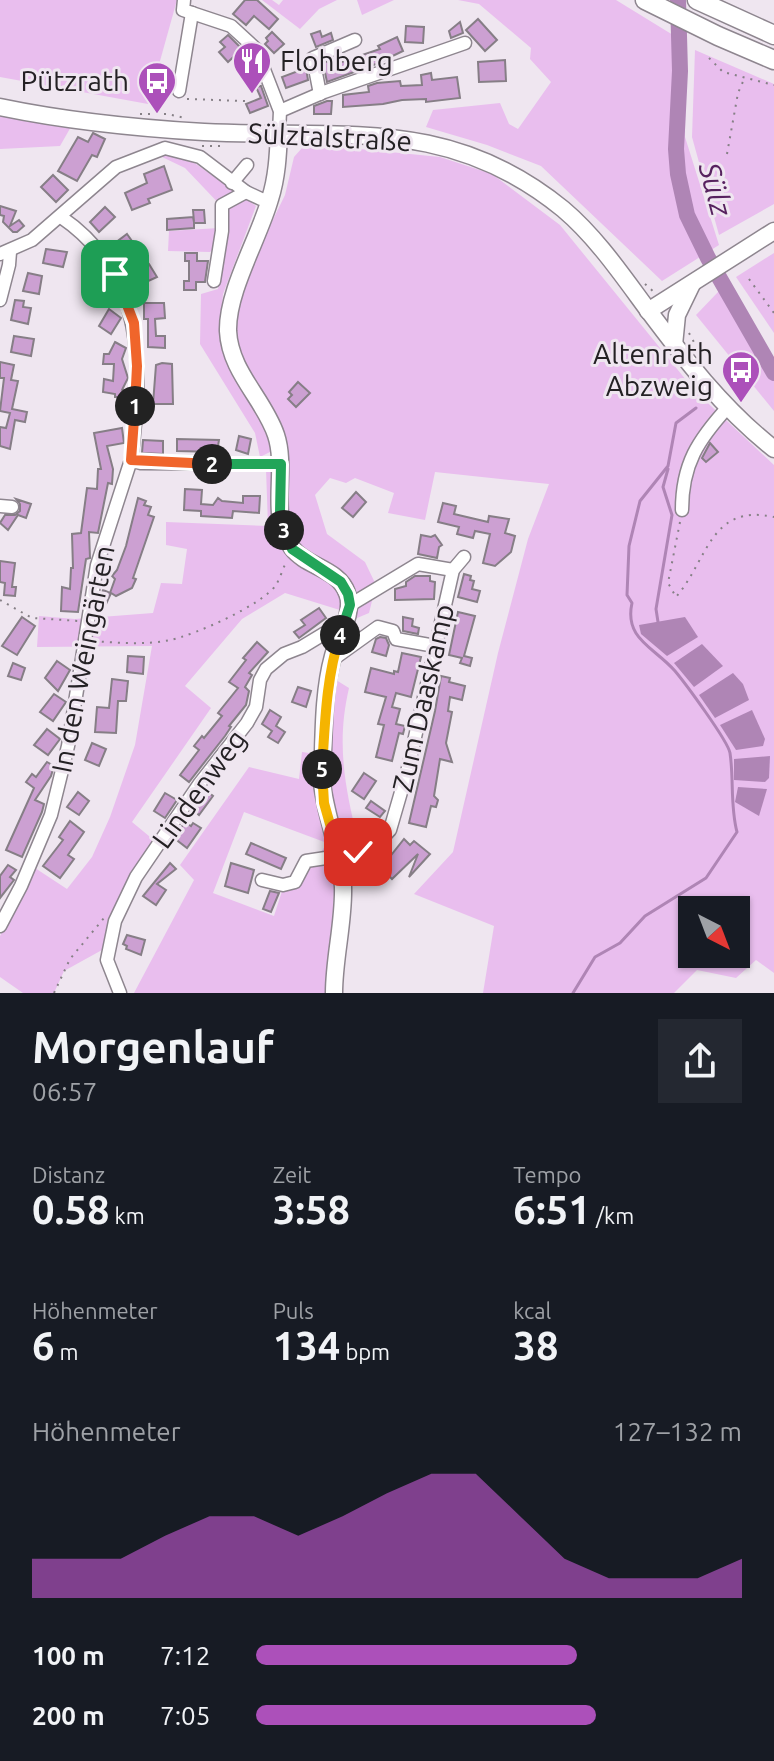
<!DOCTYPE html>
<html lang="de">
<head>
<meta charset="utf-8">
<style>
  :root { --surface:#171b24; --page:#242831; --text:#f1f3f6; --muted:#9ea1a6; --accent:#ac50ba }
  body { margin:0; font-family:Ubuntu,sans-serif; background:var(--page); color:var(--text); height:100vh; display:flex; flex-direction:column; font-size:30px; white-space:nowrap }
  * { box-sizing:border-box; margin:0 }
  p { font-size:26px; color:var(--muted) }
  .icon { flex:none; width:44px; height:44px; fill:none; stroke:currentColor; stroke-width:2; stroke-linecap:round; stroke-linejoin:round }
  .map { position:relative; height:993px; overflow:hidden }
  .sheet { display:flex; flex-direction:column; background:var(--surface); flex:1 }
  .sheet>* { flex:none }
  .needle { width:52px; rotate:138deg }
  .fabs { position:absolute; left:678px; top:896px; display:grid; gap:16px }
  .fabs a { display:grid; place-items:center; width:72px; height:72px; border-radius:0px; background:var(--surface); box-shadow:0 2px 6px #0004; font-size:40px }
  .pin { position:absolute; display:grid; place-items:center; width:68px; height:68px; color:#fff; margin:-34px; border-radius:16px; box-shadow:0 4px 12px #0006 }
  .km { position:absolute; width:40px; height:40px; margin:-20px; border-radius:50%; background:#222; color:#fff; font-size:22px; line-height:40px; text-align:center }
  .round { display:grid; place-items:center; flex:none; width:84px; height:84px; border-radius:0px; background:var(--page) }
  .overview { display:flex; align-items:center; justify-content:space-between; height:136px; padding:0 32px }
  h1 { font-size:44px; font-weight:600; line-height:60px }
  .stats { display:grid; grid-template-columns:repeat(3,1fr); gap:12px; height:136px; padding:8px 32px }
  .stats div { display:grid; align-content:center }
  .stats b { font-size:40px; font-weight:600 }
  .stats small { font-size:22px; font-weight:400 }
  .stats p { font-size:22px }
  .chart { height:224px; padding:16px 32px }
  .chart p { display:flex; justify-content:space-between }
  .chart svg { width:100%; height:144px; margin-top:8px; fill:var(--accent); opacity:.7 }
  ul { padding:0 32px; list-style:none; font-size:26px }
  li { display:grid; grid-template-columns:128px 96px 1fr; align-items:center; height:60px }
  li i { height:20px; border-radius:10px; background:var(--accent) }
  .map>svg:first-child { display:block }
  .green { fill:#e9beee; fill-rule:evenodd }
  .water { fill:#af85b5 }
  .lines { fill:none; stroke-linecap:round; stroke-linejoin:round }
  .stream { stroke:#af85b5; stroke-width:3 }
  .river { stroke:#af85b5; stroke-width:16 }
  .building { fill:#cca0d2; stroke:#867e86; stroke-width:2 }
  .minor-casing { stroke:#8e868f; stroke-width:15 }
  .major-casing { stroke:#8e868f; stroke-width:19 }
  .highway-casing { stroke:#8e868f; stroke-width:21 }
  .path { stroke:#868086; stroke-width:2; stroke-dasharray:2 6; stroke-linecap:butt }
  .minor { stroke:#fff; stroke-width:12 }
  .major { stroke:#fff; stroke-width:16 }
  .highway { stroke:#fff; stroke-width:18 }
  .split-1-casing { stroke:#fff; stroke-width:16 }
  .split-2-casing { stroke:#fff; stroke-width:16 }
  .split-3-casing { stroke:#fff; stroke-width:16 }
  .split-4-casing { stroke:#fff; stroke-width:16 }
  .split-5-casing { stroke:#fff; stroke-width:16 }
  .split-6-casing { stroke:#fff; stroke-width:16 }
  .split-1 { stroke:#f0652b; stroke-width:10 }
  .split-2 { stroke:#f0652b; stroke-width:10 }
  .split-3 { stroke:#22a559; stroke-width:10 }
  .split-4 { stroke:#22a559; stroke-width:10 }
  .split-5 { stroke:#f5b400; stroke-width:10 }
  .split-6 { stroke:#f5b400; stroke-width:10 }
  .labels { text-anchor:middle; stroke-width:6; stroke-linejoin:round; paint-order:stroke }
  .poi-label { font-size:28px; fill:#242124; stroke:#efe6f0; text-anchor:end }
  .street-label { font-size:28px; fill:#242124; stroke:#efe6f0 }
  .water-label { font-size:30px; font-style:italic; fill:#57225f; stroke:#efe6f0 }
</style>
</head>
<body>
<div class="map">
<svg width="774" height="993" viewBox="0 0 774 993">
  <rect width="100%" height="100%" fill="#efe6f0"/>
  <!-- green -->
  <g class="green">
    <path d="M0,0H177L148,104L0,77Z"/>
    <path d="M262,0H272L279,5L283,0H337L319,9L300,29Z"/>
    <path d="M357,0H394L362,15Z"/>
    <path d="M458,0H616L686,43L685,137L719,245L662,281L541,166L487,145L426,127L433,110L500,103L509,124L518,129L551,82L530,59L531,48L479,4Z"/>
    <path d="M695,50L774,84V204L719,235L692,137Z"/>
    <path d="M0,113L72,125L60,146L0,149Z"/>
    <path d="M302,148H350L440,157L492,174L560,225L695,391L774,465V973L756,960L736,978L697,970L674,993H483L494,926L414,894L453,852L498,653L528,539L549,484L435,472L425,520L388,513L394,493L355,478L346,483L330,478L315,495L327,534L365,562L376,585L369,613L350,621L355,605L307,556L290,532L284,511L285,461L245,366L234,333L242,283L285,195L294,157ZM692,910H736V954H692Z"/>
    <path d="M169,152L196,164L256,206L223,294L220,327L223,349L269,437L272,451L260,457L255,433L200,344L201,294L218,289L227,218L224,209L185,168L160,156Z"/>
    <path d="M219,228L217,246L210,252L168,251L169,231Z"/>
    <path d="M774,253V333L736,277Z"/>
    <path d="M719,291L774,372V411L696,315Z"/>
    <path d="M266,469L274,471L280,534L343,595V611L285,593L242,619L185,686L211,708L132,822L155,841L113,915L102,950L64,971L54,993H23L0,977V936L35,868L67,889L92,857L110,817L135,745L152,646L37,647L39,616L75,619L153,613L161,583L182,584L187,549L166,545V522L268,526Z"/>
    <path d="M336,680L349,688C336,744 345,787 358,841L345,844L329,782L331,713Z"/>
    <path d="M302,752L316,754L317,789L327,843L335,869L329,993H134L194,880L180,865L249,767L299,779ZM244,812L327,843L299,886L283,888L274,916L213,893Z"/>
  </g>
  <!-- water -->
  <g class="water">
    <path d="M685,617L698,637L667,656L641,634L639,625Z"/>
    <path d="M702,644L723,666L694,687L674,663Z"/>
    <path d="M733,673L743,684L749,700L715,718L699,695Z"/>
    <path d="M752,710L765,739L763,746L736,750L720,725Z"/>
    <path d="M770,756L769,778L765,782L734,780V759Z"/>
    <path d="M738,787L767,789L759,816L735,802Z"/>
  </g>
  <g class="lines">
    <!-- stream -->
    <g class="stream">
      <path d="M730,375L762,351"/>
      <path d="M658,622L656,609L672,515L663,487L668,469"/>
      <path d="M573,993L595,957L620,943L645,916L706,878L737,832C730,806 734,779 730,753C728,741 685,683 675,671C654,647 624,639 632,603L627,595L629,546L640,501L668,466L676,423L696,408"/>
    </g>
    <!-- river -->
    <path class="river" d="M678,0L680,71L676,149L678,174L687,215L708,258L774,373"/>
  </g>
  <!-- building -->
  <g class="building">
    <path d="M245,0H257L278,19L269,29L254,16L246,25L233,14Z"/>
    <path d="M478,19L497,40L485,51L466,30Z"/>
    <path d="M460,22L463,33L451,38L449,31Z"/>
    <path d="M406,26L424,27L423,43L405,42Z"/>
    <path d="M320,31L322,37L331,33L333,40L316,47L311,34Z"/>
    <path d="M272,32L284,44L274,53L265,44L268,41L266,38Z"/>
    <path d="M228,35L242,49L228,62L219,52L225,47L220,42Z"/>
    <path d="M397,37L403,51L376,64L327,82L323,63L328,61L330,66L380,49L378,46Z"/>
    <path d="M505,60L506,81L479,82L478,62Z"/>
    <path d="M306,68L308,80L286,88L282,77Z"/>
    <path d="M431,73L432,80L457,77L460,98L426,102V99L402,100L383,104L343,107V95L369,92L368,86L377,83L400,81L401,86L422,85L421,75Z"/>
    <path d="M261,86L268,106L250,113L246,104L261,98L256,87Z"/>
    <path d="M327,101H332L331,114H314V106Z"/>
    <path d="M93,133L105,139L97,157L92,155L77,181L58,171L78,137L88,142Z"/>
    <path d="M164,166L172,190L148,199L150,203L132,210L125,193L147,183L144,174Z"/>
    <path d="M53,175L68,190L56,202L41,187Z"/>
    <path d="M0,206L16,211L10,226L19,220L24,226L17,232H13L3,222L4,216L0,215Z"/>
    <path d="M105,207L115,217L99,232L90,222Z"/>
    <path d="M193,210H204L205,223H194V228L167,230V219L193,217L194,222Z"/>
    <path d="M127,234L137,248L121,260L111,246Z"/>
    <path d="M46,249L67,252L63,267L43,263Z"/>
    <path d="M185,253H197V261H208L205,282H196V290H184V281H189V261H185Z"/>
    <path d="M149,264L157,277L133,288L127,276Z"/>
    <path d="M28,273L42,276L39,294L23,291Z"/>
    <path d="M95,280L107,286L98,301L85,300V289L90,290Z"/>
    <path d="M15,300L24,301L23,307L31,308L28,324L11,320Z"/>
    <path d="M144,303H164L165,318L155,319L156,336H165V348L148,347V319H144Z"/>
    <path d="M109,309L121,318L111,334L99,326Z"/>
    <path d="M14,336L34,339L31,356L11,352Z"/>
    <path d="M115,342L126,348L122,359L128,378L122,390L128,394V397H115V394L103,392L104,379L113,381L114,364H103L104,354H109Z"/>
    <path d="M0,362L14,365L11,380L18,381L12,409L27,412L25,422L15,420L10,449L0,446V427L6,428L10,413L0,411L4,378H0Z"/>
    <path d="M162,363L172,364L173,404H153L156,365Z"/>
    <path d="M298,382L310,393L296,407L288,399L292,395L289,392Z"/>
    <path d="M122,428L124,443L107,446L113,469L112,484L108,483L98,533L89,532L90,558L86,559L78,612L61,611L62,587L70,589L71,568H73L72,534L81,533L87,488L97,489L98,469H101L94,433Z"/>
    <path d="M239,436L251,439L248,454L236,450Z"/>
    <path d="M177,439L219,440L217,452L177,451Z"/>
    <path d="M143,440L163,441V454L142,453Z"/>
    <path d="M710,443L718,452L706,462L702,458Z"/>
    <path d="M185,489L202,490L201,504L213,505L218,498L222,501L243,503V496H260L259,513L233,511L232,518L201,516V511L184,510Z"/>
    <path d="M356,492L366,502L353,517L342,508Z"/>
    <path d="M138,498L146,501L144,505L151,507L148,515L154,517L133,578L136,579L132,588L116,596L111,593L106,604L100,602L103,590L110,593L115,579L112,576L117,570L126,546Z"/>
    <path d="M16,499L31,504L26,518L18,515L8,530L0,523L5,515H15L20,511V504Z"/>
    <path d="M443,503L456,506L454,514L488,522L489,516L509,519L505,533L515,536L511,552L495,566L483,563L490,534L475,531L473,538L457,534L459,527L438,522Z"/>
    <path d="M421,535L431,537L435,535L442,545L439,547L437,558L418,554Z"/>
    <path d="M0,561L15,563L12,587H16L15,596L4,595L5,583L0,582Z"/>
    <path d="M464,574L471,576L470,580L474,581L472,589L480,591L477,602L458,597Z"/>
    <path d="M415,576H430V581L435,582L434,599L395,600V589L406,586V582Z"/>
    <path d="M319,608L326,618L299,638L294,632L305,625L301,620Z"/>
    <path d="M458,612L475,616L464,656L472,658L470,666L460,663L462,658L449,655Z"/>
    <path d="M22,617L35,626L17,655L2,646Z"/>
    <path d="M403,617L413,619L412,626L419,628L418,634L403,631Z"/>
    <path d="M380,637L386,638L389,645L386,656L372,652L376,639Z"/>
    <path d="M257,642L268,652L249,673L252,675L245,687L249,691L246,705L229,726L231,727L225,736L189,782L180,775L199,750L194,746L202,736L204,738L222,716L218,713L238,688L229,682L246,660L243,658Z"/>
    <path d="M402,653L421,657L411,697L396,693L392,707L400,709L396,724L405,726L403,734L399,733L392,761L376,757L384,725L378,724L386,697L365,692L371,668L394,674V671L398,672Z"/>
    <path d="M128,656L144,657L143,674L127,672Z"/>
    <path d="M57,661L70,670L58,691L45,678Z"/>
    <path d="M13,663L25,668L21,680L8,676Z"/>
    <path d="M441,676L450,678L449,682L465,686L462,700L450,697L448,711L452,712L446,743L452,762L440,759L434,796L438,800L436,807L431,806L426,827L409,823L435,711Z"/>
    <path d="M112,679L128,681L126,701H118L116,733L95,732L97,707L109,708Z"/>
    <path d="M298,687L311,691L306,707L292,702Z"/>
    <path d="M54,694L66,702L53,721L40,712Z"/>
    <path d="M270,710L281,717L276,726L285,732L278,743L268,737L272,731L262,724Z"/>
    <path d="M47,729L60,739L48,755L34,745Z"/>
    <path d="M92,743L106,749L99,766L85,760Z"/>
    <path d="M47,762L54,766L51,776L35,800L44,804L42,812L22,857L6,850L34,788L26,782L32,774L36,777Z"/>
    <path d="M364,773L376,781L364,799L352,791Z"/>
    <path d="M207,791L213,796L199,815L193,810Z"/>
    <path d="M78,792L89,801L79,815L67,807Z"/>
    <path d="M165,793L177,800L165,818L154,811Z"/>
    <path d="M371,801L385,811L380,817L366,808Z"/>
    <path d="M70,821L84,832L68,855L74,859L60,878L43,866L63,840L59,837Z"/>
    <path d="M185,822L191,826L193,823L201,828L187,848L174,838Z"/>
    <path d="M404,839L410,845L414,841L430,854L409,877L418,854L392,879L381,868Z"/>
    <path d="M251,843L286,858L281,869L246,854Z"/>
    <path d="M170,863L176,869L157,884L166,890L156,905L143,896Z"/>
    <path d="M231,863L254,870L248,893L225,886Z"/>
    <path d="M8,865L16,870L10,877L14,880L0,898V876Z"/>
    <path d="M270,891L279,893L271,912L263,909Z"/>
    <path d="M127,935L145,940L141,955L126,949L127,946L123,944Z"/>
  </g>
  <g class="lines">
    <!-- minor casing -->
    <g class="minor-casing">
      <g id="minor">
        <path d="M184,0L183,10L231,26L256,49L280,111L279,133"/>
        <path d="M179,91L192,13"/>
        <path d="M320,94L313,58L355,40"/>
        <path d="M280,111L324,92L465,43"/>
        <path d="M232,183L247,165"/>
        <path d="M0,254L32,240L116,167L165,148L200,157L246,192L261,199L270,200"/>
        <path d="M214,281L222,231V205L246,192"/>
        <path d="M0,300L9,265L10,252"/>
        <path d="M131,460L141,463L281,464"/>
        <path d="M0,506L12,507"/>
        <path d="M682,510C682,464 698,440 728,407"/>
        <path d="M350,605L418,564L453,570"/>
        <path d="M332,660L378,627L393,631L396,639L435,646"/>
        <path d="M262,880L283,885L295,882L306,861L339,856L375,846L390,830L408,768L453,570L464,557"/>
        <path d="M0,926L21,886L51,815L68,746L97,565L131,460C143,368 146,275 61,217"/>
        <path d="M120,993L107,960L115,921L136,877L200,783L247,723L256,707L260,680L266,669L284,654L302,647L345,621"/>
      </g>
    </g>
    <!-- major casing -->
    <g class="major-casing">
      <g id="major">
        <path d="M0,107C67,121 136,128 204,132C340,139 448,115 563,209C595,236 620,272 645,306C683,357 723,409 774,449"/>
        <path d="M279,133C278,155 277,177 270,199C259,238 227,291 228,331C230,372 264,399 276,435C288,471 268,515 292,548C306,567 338,568 347,593C355,611 338,638 333,656C322,696 324,742 322,783C326,819 341,851 343,887C344,922 334,958 334,993"/>
        <path d="M648,311L774,231"/>
        <path d="M674,345L677,315L692,284"/>
      </g>
    </g>
    <!-- highway casing -->
    <g class="highway-casing">
      <g id="highway">
        <path d="M645,0L718,36L774,60"/>
        <path d="M697,0L774,35"/>
      </g>
    </g>
    <!-- path -->
    <g class="path">
      <path d="M709,58L723,72L774,85"/>
      <path d="M187,99L245,101"/>
      <path d="M140,114H167L185,118"/>
      <path d="M202,146H223"/>
      <path d="M727,154L738,93L745,77"/>
      <path d="M749,279L774,313"/>
      <path d="M645,284L655,293"/>
      <path d="M689,333L703,359"/>
      <path d="M680,522L668,583L676,597C708,560 710,503 774,517"/>
      <path d="M0,600L32,618L79,621"/>
      <path d="M94,641C118,643 147,645 170,640C195,635 262,605 276,585C280,578 283,569 286,562"/>
      <path d="M54,993L70,959L104,918"/>
    </g>
    <!-- minor -->
    <use href="#minor" class="minor"/>
    <!-- major -->
    <use href="#major" class="major"/>
    <!-- highway -->
    <use href="#highway" class="highway"/>
  </g>
  <g class="lines">
    <!-- split-1 casing -->
    <g class="split-1-casing">
      <path id="split-1" d="M115,274L134,323L137,366L135,406"/>
    </g>
    <!-- split-2 casing -->
    <g class="split-2-casing">
      <path id="split-2" d="M135,406L131,460L212,464"/>
    </g>
    <!-- split-3 casing -->
    <g class="split-3-casing">
      <path id="split-3" d="M212,464H281L280,513L284,530"/>
    </g>
    <!-- split-4 casing -->
    <g class="split-4-casing">
      <path id="split-4" d="M284,530L292,549L341,582L348,594L350,605L340,635"/>
    </g>
    <!-- split-5 casing -->
    <g class="split-5-casing">
      <path id="split-5" d="M322,769C325,724 326,678 340,635"/>
    </g>
    <!-- split-6 casing -->
    <g class="split-6-casing">
      <path id="split-6" d="M322,769L324,803L339,856L358,852"/>
    </g>
    <!-- split-1 -->
    <use href="#split-1" class="split-1"/>
    <!-- split-2 -->
    <use href="#split-2" class="split-2"/>
    <!-- split-3 -->
    <use href="#split-3" class="split-3"/>
    <!-- split-4 -->
    <use href="#split-4" class="split-4"/>
    <!-- split-5 -->
    <use href="#split-5" class="split-5"/>
    <!-- split-6 -->
    <use href="#split-6" class="split-6"/>
  </g>
  <!-- icons -->
  <defs>
    <g id="restaurant-pin" transform="scale(2)"><path d="M0 17L-7.5 6A9.5 9.5 0 1 1 7.5 6Z" fill="#ac50ba" stroke="#efe6f0"/><path d="M-5-6h1v4h1v-4h1v4h1v-4h1v5L-1.5 .5V6h-2V.5L-5-1ZM5-6V6H3V1.5H1.5Q1.5-4 5-6Z" fill="#fff"/></g>
    <g id="bus-pin" transform="scale(2)"><path d="M0 17L-7.5 6A9.5 9.5 0 1 1 7.5 6Z" fill="#ac50ba" stroke="#efe6f0"/><path d="M-5-6H5V4H4V6H2V4H-2V6H-4V4H-5ZM-3.5-4V0h7V-4ZM-3.5 1.2v1.5H-2V1.2ZM2 1.2v1.5H3.5V1.2Z" fill="#fff"/></g>
  </defs>
  <g fill-rule="evenodd">
    <use href="#restaurant-pin" x="252" y="61"/>
    <use href="#bus-pin" x="157" y="81"/>
    <use href="#bus-pin" x="741" y="370"/>
  </g>
  <g class="labels">
    <!-- poi labels -->
    <g class="poi-label">
      <text x="280" y="71" text-anchor="start">Flohberg</text>
      <text x="129" y="91">Pützrath</text>
      <text x="713" y="364">Altenrath<tspan x="713" dy="32">Abzweig</tspan></text>
    </g>
    <!-- street labels -->
    <g class="street-label">
      <text transform="translate(330 137) rotate(3)" y="10">Sülztalstraße</text>
      <text transform="translate(83 659) rotate(-79)" y="10">In den Weingärten</text>
      <text transform="translate(423 698) rotate(-77)" y="10">Zum Daaskamp</text>
      <text transform="translate(199 789) rotate(-54)" y="10">Lindenweg</text>
    </g>
    <!-- water labels -->
    <g class="water-label">
      <text transform="translate(715 189) rotate(75)" y="10">Sülz</text>
    </g>
  </g>
</svg>
<div class="fabs">
<a><svg class="needle" viewBox="-14 -14 28 28"><path d="M0-13l5 13h-10z" fill="#e53935"/><path d="M0 13l5-13h-10z" fill="#9ea1a6"/></svg></a>
</div>
<div class="pin" style="left:115px;top:274px;background:#1e9e55"><svg class="icon" aria-label="arrive" viewBox="0 0 24 24"><path d="M6 21V4h12l-3 4 3 4H6"/></svg></div>
<div class="pin" style="left:358px;top:852px;background:#d93025"><svg class="icon" aria-label="check" viewBox="0 0 24 24"><path d="M5 12l5 5 9-10"/></svg></div>
<b class="km" style="left:135px;top:406px">1</b>
<b class="km" style="left:212px;top:464px">2</b>
<b class="km" style="left:284px;top:530px">3</b>
<b class="km" style="left:340px;top:635px">4</b>
<b class="km" style="left:322px;top:769px">5</b>
</div>
<section class="sheet">
<div class="overview"><div><h1>Morgenlauf</h1><p>06:57</p></div><a class="round"><svg class="icon" aria-label="share" viewBox="0 0 24 24"><path d="M12 15V3M7 8l5-5 5 5M5 13v7h14v-7"/></svg></a></div>
<div class="stats">
<div><p>Distanz</p><b>0.58<small> km</small></b></div>
<div><p>Zeit</p><b>3:58</b></div>
<div><p>Tempo</p><b>6:51<small> /km</small></b></div>
</div>
<div class="stats">
<div><p>Höhenmeter</p><b>6<small> m</small></b></div>
<div><p>Puls</p><b>134<small> bpm</small></b></div>
<div><p>kcal</p><b>38</b></div>
</div>
<div class="chart"><p><span>Höhenmeter</span>127–132 m</p>
<svg viewBox="0 0 160 44" preserveAspectRatio="none"><path d="M0 44V32L10 32L20 32L30 25L40 19L50 19L60 25L70 19L80 12L90 6L100 6L110 19L120 32L130 38L140 38L150 38L160 32V44z"/></svg>
</div>
<ul>
<li><b>100 m</b>7:12<i style="width:66%"></i></li>
<li><b>200 m</b>7:05<i style="width:70%"></i></li>
</ul>
</section>
</body>
</html>
